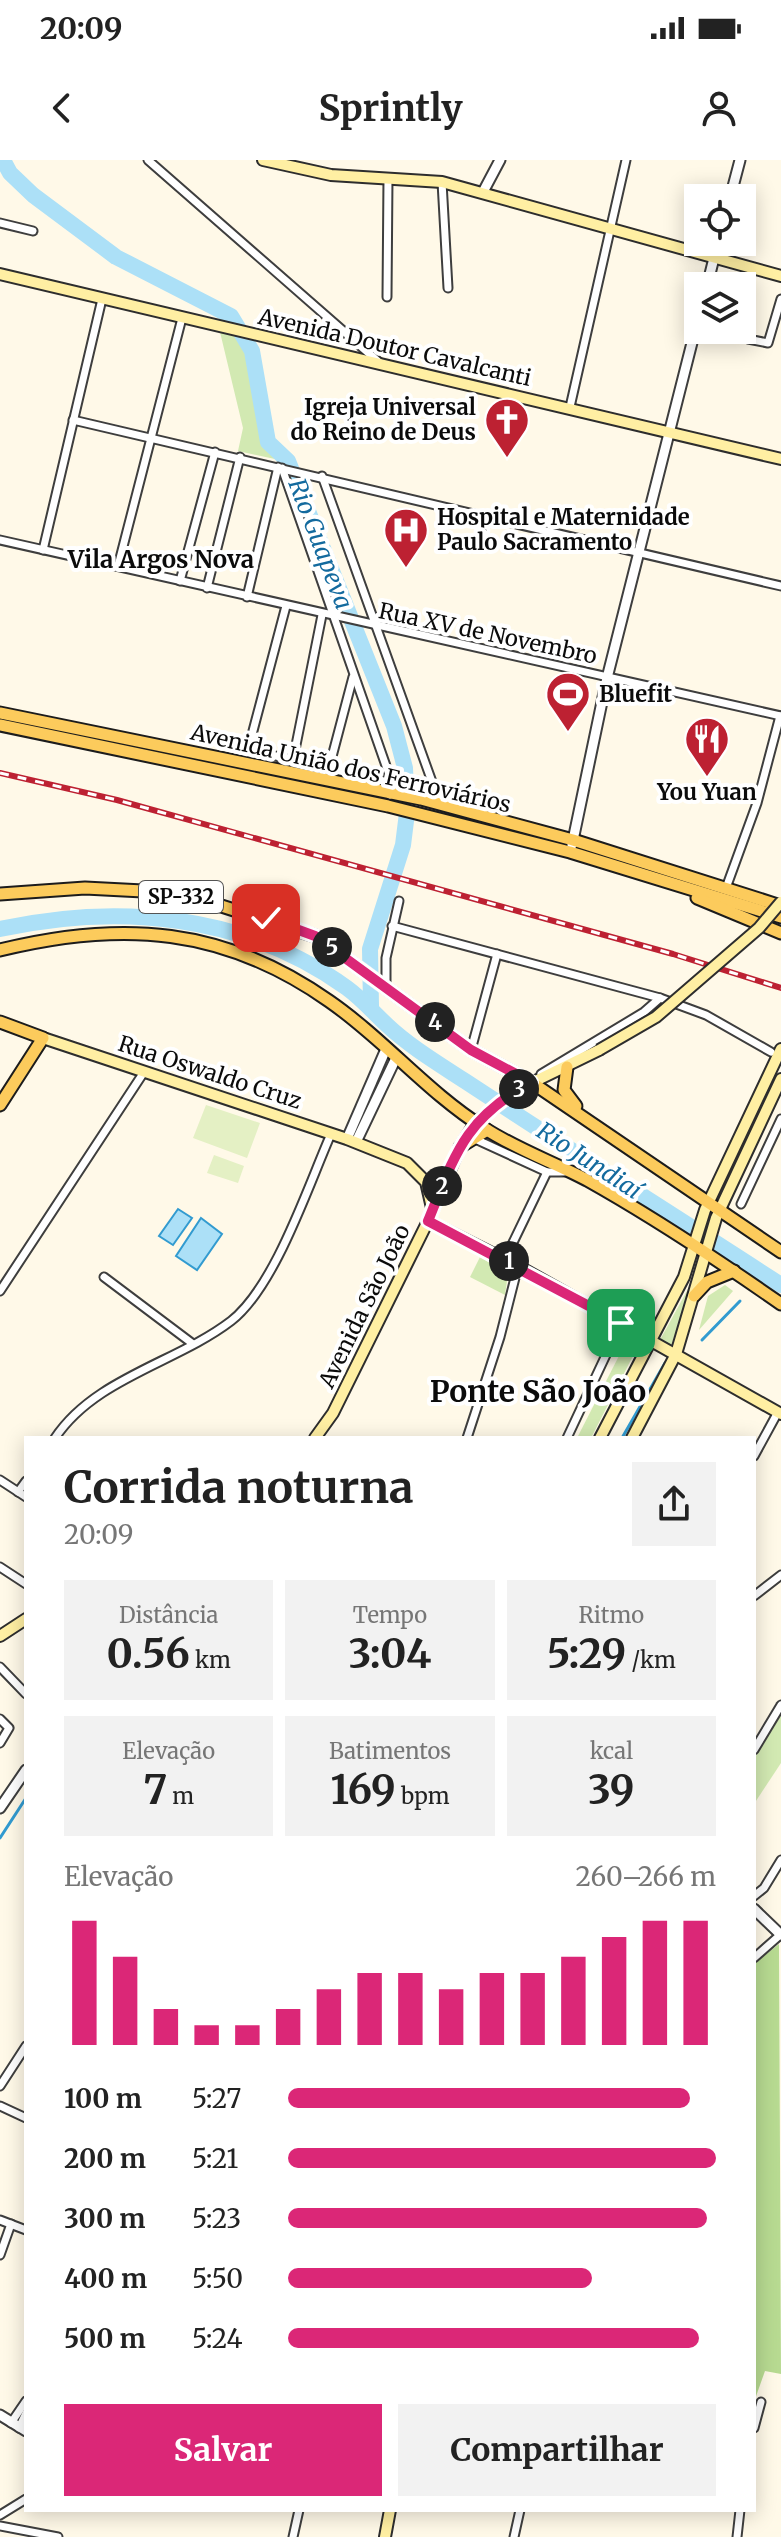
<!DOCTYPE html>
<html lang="pt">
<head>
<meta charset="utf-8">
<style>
  :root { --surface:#fff; --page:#f2f2f2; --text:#222; --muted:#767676; --accent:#db2777 }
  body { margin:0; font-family:Merriweather,serif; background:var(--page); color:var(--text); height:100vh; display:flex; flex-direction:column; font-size:30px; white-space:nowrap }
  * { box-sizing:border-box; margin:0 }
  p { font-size:26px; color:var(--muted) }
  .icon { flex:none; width:44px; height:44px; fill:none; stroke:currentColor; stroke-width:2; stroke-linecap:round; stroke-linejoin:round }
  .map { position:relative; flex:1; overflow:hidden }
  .details { position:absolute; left:24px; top:1276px; width:732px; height:1076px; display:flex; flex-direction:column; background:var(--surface); border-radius:0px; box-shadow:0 4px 20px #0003 }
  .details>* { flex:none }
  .buttons { position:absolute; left:684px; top:24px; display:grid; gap:16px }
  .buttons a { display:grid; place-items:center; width:72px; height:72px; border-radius:0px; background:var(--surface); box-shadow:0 4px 20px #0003; font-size:40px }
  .pin { position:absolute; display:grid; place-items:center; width:68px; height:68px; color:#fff; margin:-34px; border-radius:16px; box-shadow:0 4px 12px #0006 }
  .km { position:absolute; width:40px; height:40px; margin:-20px; border-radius:50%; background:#222; color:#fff; font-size:22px; line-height:40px; text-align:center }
  .round { display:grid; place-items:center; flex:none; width:84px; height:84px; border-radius:0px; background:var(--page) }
  .headline { display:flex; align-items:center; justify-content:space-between; height:136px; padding:0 40px }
  h1 { font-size:44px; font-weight:700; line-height:60px }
  .figures { display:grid; grid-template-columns:repeat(3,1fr); gap:12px; height:136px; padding:8px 40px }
  .figures div { display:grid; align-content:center; border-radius:0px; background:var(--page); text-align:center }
  .figures b { font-size:40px; font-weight:700 }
  .figures small { font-size:22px; font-weight:400 }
  .figures p { font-size:22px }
  .chart { height:224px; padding:16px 40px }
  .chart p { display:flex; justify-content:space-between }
  .chart svg { width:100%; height:144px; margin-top:8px; stroke:var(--accent); stroke-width:6 }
  .cta { display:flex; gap:16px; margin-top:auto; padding:16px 40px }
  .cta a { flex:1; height:92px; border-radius:0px; background:var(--accent); color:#fff; font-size:32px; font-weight:700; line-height:92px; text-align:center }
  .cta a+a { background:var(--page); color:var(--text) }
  ul { padding:0 40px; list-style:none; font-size:26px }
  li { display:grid; grid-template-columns:128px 96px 1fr; align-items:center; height:60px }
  li i { height:20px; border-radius:10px; background:var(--accent) }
  .status { display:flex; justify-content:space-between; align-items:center; height:56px; padding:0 40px; background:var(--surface); direction:ltr }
  .status svg { height:22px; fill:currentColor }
  header { display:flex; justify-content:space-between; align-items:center; height:104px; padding:0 40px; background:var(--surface); font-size:36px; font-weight:700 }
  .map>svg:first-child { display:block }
  .green { fill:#d2e9b2 }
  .forest { fill:#b7da91 }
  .pitch { fill:#e4f0c4 }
  .water { fill:#ace0f7; stroke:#329bd0; stroke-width:2 }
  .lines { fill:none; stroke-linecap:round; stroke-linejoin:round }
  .stream { stroke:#329bd0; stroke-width:3 }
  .river { stroke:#ace0f7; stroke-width:16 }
  .minor-casing { stroke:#3e3e3e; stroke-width:11 }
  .tertiary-casing { stroke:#3e3e3e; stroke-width:13 }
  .secondary-casing { stroke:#2d2d2d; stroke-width:14 }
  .primary-casing { stroke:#1c1c1c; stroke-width:15 }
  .minor { stroke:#fff; stroke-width:7 }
  .tertiary { stroke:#fff; stroke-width:9 }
  .secondary { stroke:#ffefa3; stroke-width:10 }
  .primary { stroke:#fccb5c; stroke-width:11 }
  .rail-casing { stroke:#bd2132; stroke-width:6 }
  .rail { stroke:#fff; stroke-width:3; stroke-dasharray:9; stroke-linecap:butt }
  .secondary-bridge-casing { stroke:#2d2d2d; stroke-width:14; stroke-linecap:butt }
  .secondary-bridge { stroke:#ffefa3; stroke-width:10 }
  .route-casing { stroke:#fff; stroke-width:16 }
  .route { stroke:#db2777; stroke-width:10 }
  .labels { text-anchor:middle; stroke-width:8; stroke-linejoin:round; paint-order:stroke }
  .shield { fill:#fff; stroke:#545454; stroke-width:2 }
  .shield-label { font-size:20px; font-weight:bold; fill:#0b0b0b }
  .street-label { font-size:22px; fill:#0b0b0b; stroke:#fff }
  .poi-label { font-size:22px; font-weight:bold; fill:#0b0b0b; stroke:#fff; text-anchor:start }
  .water-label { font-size:24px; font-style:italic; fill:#136a9e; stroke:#fff }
  .neighbourhood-label { font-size:24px; font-weight:bold; fill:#0b0b0b; stroke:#fff }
  .district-label { font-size:30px; font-weight:bold; fill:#0b0b0b; stroke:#fff }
</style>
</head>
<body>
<div class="status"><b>20:09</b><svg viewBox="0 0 49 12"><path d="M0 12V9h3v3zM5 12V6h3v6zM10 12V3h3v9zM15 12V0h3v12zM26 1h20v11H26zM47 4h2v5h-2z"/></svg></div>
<header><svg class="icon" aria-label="back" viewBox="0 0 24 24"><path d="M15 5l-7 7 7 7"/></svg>Sprintly<svg class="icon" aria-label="person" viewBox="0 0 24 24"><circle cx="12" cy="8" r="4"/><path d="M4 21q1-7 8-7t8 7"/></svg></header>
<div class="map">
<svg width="781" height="2377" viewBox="0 0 781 2377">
  <rect width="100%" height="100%" fill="#fff9e8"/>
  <!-- green -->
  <g class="green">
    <path d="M220,172L237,175L248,199L265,286L284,301L238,291L243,268Z"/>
    <path d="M480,1097L508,1114L505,1135L470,1117Z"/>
    <path d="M694,1118L671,1186L660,1180Z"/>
    <path d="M725,1125L733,1131L699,1170L708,1136Z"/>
    <path d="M630,1185L635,1192L591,1278H577L623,1188Z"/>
    <path d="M781,1555V1603L754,1644V1599Z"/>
  </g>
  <!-- forest -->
  <path class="forest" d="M779,1784L781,2214L765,2211L754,2242V1804Z"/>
  <!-- pitch -->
  <g class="pitch">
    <path d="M206,945L260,963L247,998L193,978Z"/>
    <path d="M214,995L244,1006L238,1023L207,1013Z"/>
  </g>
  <!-- water -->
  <g class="water">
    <path d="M178,1049L192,1058L173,1085L159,1076Z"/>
    <path d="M201,1058L222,1074L197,1110L176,1096Z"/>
  </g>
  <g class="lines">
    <!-- stream -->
    <g class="stream">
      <path d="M702,1180L740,1141"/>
      <path d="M622,1278L665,1203"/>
      <path d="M0,1678L26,1638"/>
    </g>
    <!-- river -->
    <g class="river">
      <path d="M3,0L10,13L33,35L116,97L231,156L252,191L268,282L288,301L394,566L405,608L407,653L403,685L370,789L371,846"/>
      <path d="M0,769C120,743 244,754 347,828C362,839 373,852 387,865C409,886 439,904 465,921C570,990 676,1057 781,1125"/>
    </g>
    <!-- minor casing -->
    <g class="minor-casing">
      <g id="minor">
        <path d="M148,0L381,204"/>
        <path d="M442,22L448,128"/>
        <path d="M0,63L33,71"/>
        <path d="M387,137L388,18"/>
        <path d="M748,179L768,183L781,139"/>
        <path d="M570,247L626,0"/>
        <path d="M73,260L781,426"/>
        <path d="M282,308L392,623L390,635"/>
        <path d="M322,316L440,644"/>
        <path d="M0,380L781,556"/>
        <path d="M43,390L102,139"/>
        <path d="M118,406L182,158"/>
        <path d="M180,421L215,292"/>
        <path d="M207,428L240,297"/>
        <path d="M247,437L278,307"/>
        <path d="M286,446L249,586L254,591L392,623"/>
        <path d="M293,600L322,455"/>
        <path d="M329,608L353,517"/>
        <path d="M726,728L757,643L780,556"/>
        <path d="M392,766L660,838L706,855L771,892"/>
        <path d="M386,825V798L399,741"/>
        <path d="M471,890L497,794"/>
        <path d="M541,914L644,852L660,838"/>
        <path d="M473,978L547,1012H564"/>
        <path d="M741,1044L781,959"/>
        <path d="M505,1099L547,1012"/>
        <path d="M104,1117L193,1184"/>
        <path d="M0,1131L144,912"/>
        <path d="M55,1278C95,1218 176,1203 231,1161C275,1127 308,1026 331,974"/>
        <path d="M467,1278L500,1177L518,1106"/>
        <path d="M567,1278L621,1163"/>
        <path d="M754,1296L778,1252"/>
        <path d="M0,1320L26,1337"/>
        <path d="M18,1332L26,1321"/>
        <path d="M0,1407L26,1424"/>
        <path d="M754,1436L781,1415"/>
        <path d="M0,1507L26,1534"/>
        <path d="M0,1559L9,1568L0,1583"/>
        <path d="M754,1590L781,1545"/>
        <path d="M754,1736L764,1728L781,1700"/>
        <path d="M754,1798L780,1775"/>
        <path d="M0,1926L26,1886"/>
        <path d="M0,1946L26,1958"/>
        <path d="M0,2060L26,2070"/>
        <path d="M0,2095L11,2064"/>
        <path d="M11,2263L26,2241"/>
        <path d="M19,2268L26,2253"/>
        <path d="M754,2268L761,2242"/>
        <path d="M0,2355L26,2339"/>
        <path d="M0,2366L58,2377"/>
        <path d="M293,2377L299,2350"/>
        <path d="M514,2377L520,2350"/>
        <path d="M737,2377L740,2350"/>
      </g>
    </g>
    <!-- tertiary casing -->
    <g class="tertiary-casing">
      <g id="tertiary">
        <path d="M483,32L500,0"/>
        <path d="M730,38L740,0"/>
        <path d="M707,126L718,82"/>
        <path d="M572,685L607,518L698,159"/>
        <path d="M347,979L386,889"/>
        <path d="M356,982L396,898"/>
        <path d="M0,1648L26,1610"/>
        <path d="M754,1749L781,1775"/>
        <path d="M0,2255L26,2271"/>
      </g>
    </g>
    <!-- secondary casing -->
    <g class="secondary-casing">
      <g id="secondary">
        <path d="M263,0L331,15L442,22L781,116"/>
        <path d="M0,114L781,299"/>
        <path d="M43,878L347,979L407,1003L426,1022L432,1048"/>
        <path d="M428,1061L518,1106L781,1254"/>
        <path d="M315,1278L333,1253L428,1061L460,987L475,963L517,930L599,890"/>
        <path d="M600,1278L684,1117L705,1050L781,889"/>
        <path d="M632,1278L676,1194L716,1058L781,919"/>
        <path d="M0,1476L26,1459"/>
        <path d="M385,2377L390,2350"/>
      </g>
    </g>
    <!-- primary casing -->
    <g class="primary-casing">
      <g id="primary">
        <path d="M0,553L421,639L573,680L781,746"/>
        <path d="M0,565L388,646L570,692L781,757"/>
        <path d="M0,734L85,728L143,731L209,742L315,776L471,890L531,922L781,1092"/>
        <path d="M697,738L781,773"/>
        <path d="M0,790C122,760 224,767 329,841C384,879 427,932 484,968C516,989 553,1002 587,1020C653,1057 718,1100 781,1144"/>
        <path d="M0,862L43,878L0,945"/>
        <path d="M567,907L564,930L576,946"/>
        <path d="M460,987L487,970"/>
        <path d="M694,1136L707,1122L734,1111"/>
      </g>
    </g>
    <!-- minor -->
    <use href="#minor" class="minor"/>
    <!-- tertiary -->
    <use href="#tertiary" class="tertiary"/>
    <!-- secondary -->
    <use href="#secondary" class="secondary"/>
    <!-- primary -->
    <use href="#primary" class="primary"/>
    <!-- rail casing -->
    <g class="rail-casing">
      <path id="rail" d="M0,613L117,640L673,794L781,828"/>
    </g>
    <!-- rail -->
    <use href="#rail" class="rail"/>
    <!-- secondary-bridge casing -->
    <g class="secondary-bridge-casing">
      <path id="secondary-bridge" d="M599,890L656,857L759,768L781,742"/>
    </g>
    <!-- secondary-bridge -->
    <use href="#secondary-bridge" class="secondary-bridge"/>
  </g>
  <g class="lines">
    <!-- route casing -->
    <g class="route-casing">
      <path id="route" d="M266,758L315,776L471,890L531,922C464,960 456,992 428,1061L621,1163"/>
    </g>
    <!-- route -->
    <use href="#route" class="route"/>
  </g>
  <!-- icons -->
  <defs>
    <g id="church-pin" transform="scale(2.3)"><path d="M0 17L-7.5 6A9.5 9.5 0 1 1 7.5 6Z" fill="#bd2132" stroke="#fff"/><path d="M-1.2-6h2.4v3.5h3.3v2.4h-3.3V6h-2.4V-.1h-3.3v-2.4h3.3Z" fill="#fff"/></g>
    <g id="hospital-pin" transform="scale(2.3)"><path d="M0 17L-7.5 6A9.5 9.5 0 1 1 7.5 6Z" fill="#bd2132" stroke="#fff"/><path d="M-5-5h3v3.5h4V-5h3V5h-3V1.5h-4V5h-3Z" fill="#fff"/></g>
    <g id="stadium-pin" transform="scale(2.3)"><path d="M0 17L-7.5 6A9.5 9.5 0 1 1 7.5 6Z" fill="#bd2132" stroke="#fff"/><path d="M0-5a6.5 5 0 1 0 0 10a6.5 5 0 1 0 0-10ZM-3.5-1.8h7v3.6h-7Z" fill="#fff"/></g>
    <g id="restaurant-pin" transform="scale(2.3)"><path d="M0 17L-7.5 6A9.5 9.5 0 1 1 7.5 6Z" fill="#bd2132" stroke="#fff"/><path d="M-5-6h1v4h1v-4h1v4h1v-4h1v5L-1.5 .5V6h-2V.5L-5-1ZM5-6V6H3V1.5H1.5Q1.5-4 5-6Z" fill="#fff"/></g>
  </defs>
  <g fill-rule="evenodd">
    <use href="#church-pin" x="507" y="260"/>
    <use href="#hospital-pin" x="406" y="370"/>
    <use href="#stadium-pin" x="568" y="534"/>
    <use href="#restaurant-pin" x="707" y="579"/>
  </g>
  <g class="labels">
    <!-- shield labels -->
    <rect class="shield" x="139" y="721" width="84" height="32" rx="6"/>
    <g class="shield-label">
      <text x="181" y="744">SP-332</text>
    </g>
    <!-- street labels -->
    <g class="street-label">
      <text transform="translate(395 187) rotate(13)" y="8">Avenida Doutor Cavalcanti</text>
      <text transform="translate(488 473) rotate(12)" y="8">Rua XV de Novembro</text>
      <text transform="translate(351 608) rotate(13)" y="8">Avenida União dos Ferroviários</text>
      <text transform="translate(210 912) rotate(18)" y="8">Rua Oswaldo Cruz</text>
      <text transform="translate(364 1146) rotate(-64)" y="8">Avenida São João</text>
    </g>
    <!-- poi labels -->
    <g class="poi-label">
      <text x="476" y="255" text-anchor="end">Igreja Universal<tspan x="476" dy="25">do Reino de Deus</tspan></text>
      <text x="437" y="365">Hospital e Maternidade<tspan x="437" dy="25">Paulo Sacramento</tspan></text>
      <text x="599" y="542">Bluefit</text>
      <text x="707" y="640" text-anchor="middle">You Yuan</text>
    </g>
    <!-- water labels -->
    <g class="water-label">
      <text transform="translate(320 384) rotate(69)" y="8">Rio Guapeva</text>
      <text transform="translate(589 1001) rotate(33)" y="8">Rio Jundiaí</text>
    </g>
    <!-- neighbourhood labels -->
    <g class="neighbourhood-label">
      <text x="161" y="408">Vila Argos Nova</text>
    </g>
    <!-- district labels -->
    <g class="district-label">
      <text x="538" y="1242">Ponte São João</text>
    </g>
  </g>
</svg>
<div class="buttons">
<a><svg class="icon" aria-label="locate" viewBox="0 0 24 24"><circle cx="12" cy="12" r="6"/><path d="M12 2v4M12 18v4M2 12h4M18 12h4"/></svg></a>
<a><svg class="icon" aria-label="layers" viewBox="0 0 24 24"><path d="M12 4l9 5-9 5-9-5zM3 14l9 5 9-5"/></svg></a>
</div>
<div class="pin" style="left:621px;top:1163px;background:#1e9e55"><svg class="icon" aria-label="arrive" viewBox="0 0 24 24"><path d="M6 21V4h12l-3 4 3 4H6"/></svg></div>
<div class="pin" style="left:266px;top:758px;background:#d93025"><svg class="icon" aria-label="check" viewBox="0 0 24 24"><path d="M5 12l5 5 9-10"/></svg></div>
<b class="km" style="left:509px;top:1101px">1</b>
<b class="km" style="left:442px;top:1026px">2</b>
<b class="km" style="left:519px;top:929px">3</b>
<b class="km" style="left:435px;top:862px">4</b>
<b class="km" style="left:332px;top:787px">5</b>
<section class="details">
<div class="headline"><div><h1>Corrida noturna</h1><p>20:09</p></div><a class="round"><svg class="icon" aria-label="share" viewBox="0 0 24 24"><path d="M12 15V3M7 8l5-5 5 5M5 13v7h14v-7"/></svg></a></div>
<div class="figures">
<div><p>Distância</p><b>0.56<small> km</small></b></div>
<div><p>Tempo</p><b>3:04</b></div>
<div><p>Ritmo</p><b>5:29<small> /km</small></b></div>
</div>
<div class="figures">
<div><p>Elevação</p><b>7<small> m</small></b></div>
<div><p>Batimentos</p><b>169<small> bpm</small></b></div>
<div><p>kcal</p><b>39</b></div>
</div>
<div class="chart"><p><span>Elevação</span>260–266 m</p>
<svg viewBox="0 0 160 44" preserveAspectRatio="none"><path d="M5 44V6M15 44V17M25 44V33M35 44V38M45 44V38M55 44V33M65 44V27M75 44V22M85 44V22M95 44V27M105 44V22M115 44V22M125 44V17M135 44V11M145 44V6M155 44V6"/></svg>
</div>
<ul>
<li><b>100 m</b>5:27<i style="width:94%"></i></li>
<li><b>200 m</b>5:21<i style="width:100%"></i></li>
<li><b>300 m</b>5:23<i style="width:98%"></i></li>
<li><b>400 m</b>5:50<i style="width:71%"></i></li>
<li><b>500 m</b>5:24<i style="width:96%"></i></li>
</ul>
<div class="cta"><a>Salvar</a><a>Compartilhar</a></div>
</section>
</div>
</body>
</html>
